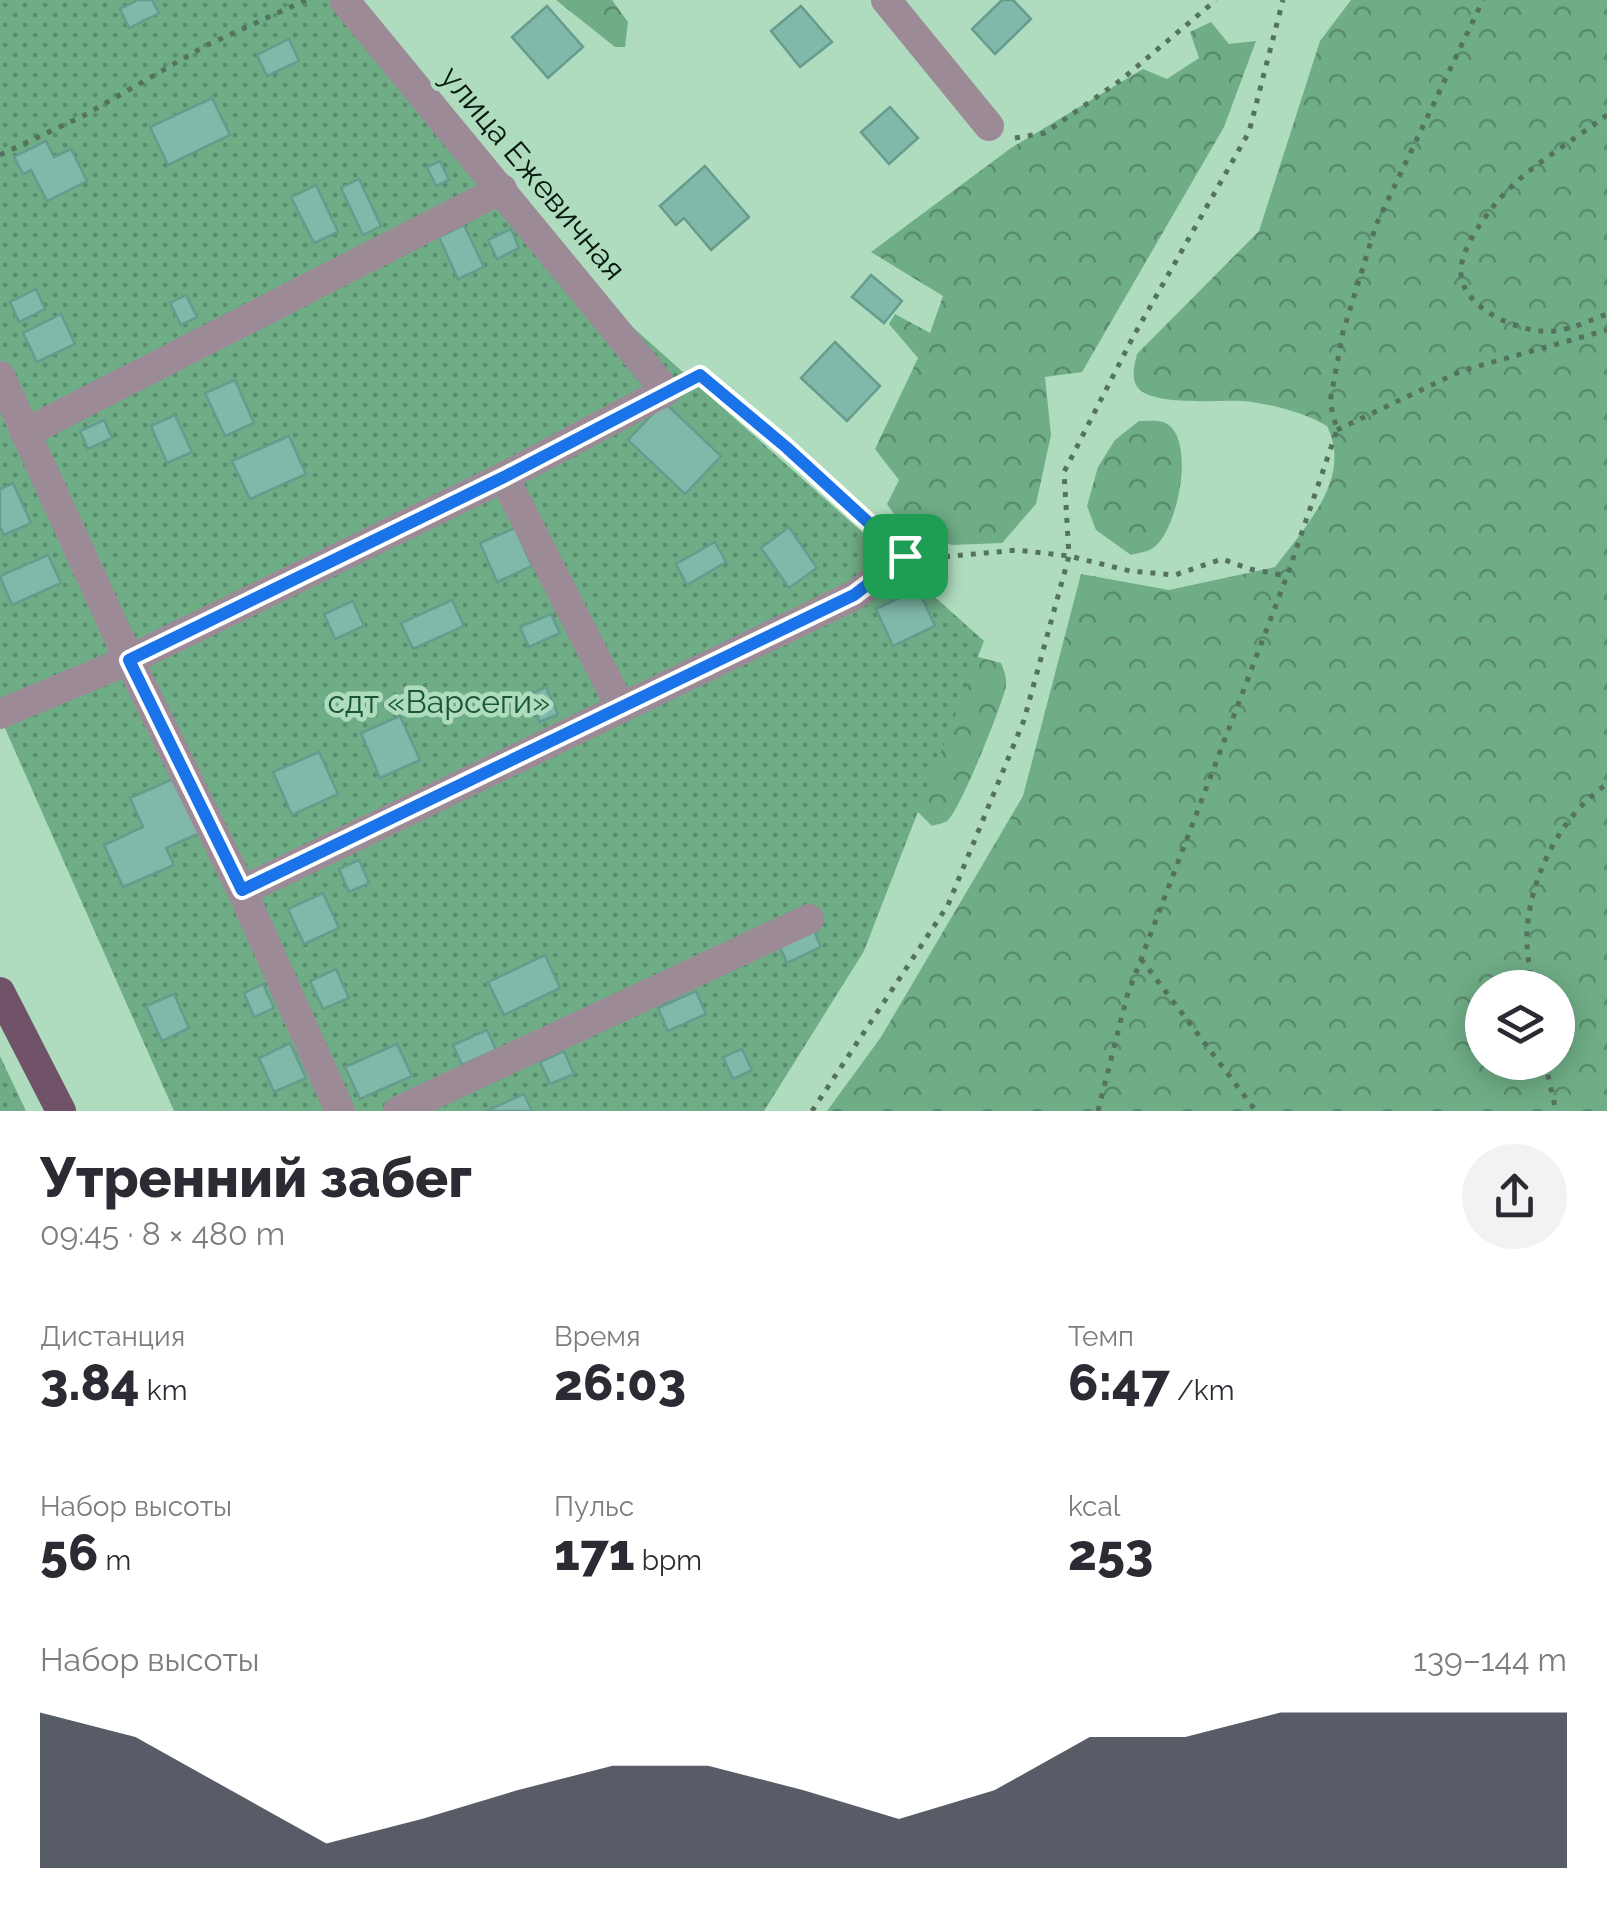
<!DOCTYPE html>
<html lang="ru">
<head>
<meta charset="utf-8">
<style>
  :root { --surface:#fff; --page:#f2f2f3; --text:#2b2b33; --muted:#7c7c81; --accent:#111827 }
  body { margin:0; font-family:Raleway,sans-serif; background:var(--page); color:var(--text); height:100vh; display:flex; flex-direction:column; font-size:38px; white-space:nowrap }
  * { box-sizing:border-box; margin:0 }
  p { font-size:32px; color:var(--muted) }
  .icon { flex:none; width:55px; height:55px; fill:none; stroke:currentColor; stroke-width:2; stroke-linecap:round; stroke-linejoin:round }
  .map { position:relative; height:1111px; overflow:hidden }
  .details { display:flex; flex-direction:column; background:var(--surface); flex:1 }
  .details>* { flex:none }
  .fabs { position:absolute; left:1465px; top:970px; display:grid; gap:20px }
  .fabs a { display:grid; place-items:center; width:110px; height:110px; border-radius:50%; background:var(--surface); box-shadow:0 5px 25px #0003; font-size:50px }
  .pin { position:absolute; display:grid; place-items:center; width:85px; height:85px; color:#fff; margin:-42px; border-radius:20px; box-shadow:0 5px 15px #0006 }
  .round { display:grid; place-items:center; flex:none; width:105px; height:105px; border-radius:52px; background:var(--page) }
  .head { display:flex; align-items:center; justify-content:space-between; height:170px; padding:0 40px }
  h1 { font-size:55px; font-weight:800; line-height:75px }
  .figures { display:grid; grid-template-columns:repeat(3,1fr); gap:15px; height:170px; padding:10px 40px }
  .figures div { display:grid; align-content:center }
  .figures b { font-size:50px; font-weight:800 }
  .figures small { font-size:28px; font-weight:400 }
  .figures p { font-size:28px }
  .chart { height:280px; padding:20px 40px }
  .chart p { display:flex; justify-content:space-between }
  .chart svg { width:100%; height:180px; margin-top:10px; fill:var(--accent); opacity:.7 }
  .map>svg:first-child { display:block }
  .forest { fill:url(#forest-crowns); fill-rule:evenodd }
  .garden { fill:url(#garden-dots) }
  .building { fill:#80b8a9; stroke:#659c8e; stroke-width:2.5 }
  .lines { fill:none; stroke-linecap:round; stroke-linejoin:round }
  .path { stroke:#54725f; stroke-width:5; stroke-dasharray:5 8; stroke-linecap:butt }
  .minor { stroke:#9c8b97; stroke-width:30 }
  .major { stroke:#705269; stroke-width:30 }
  .route-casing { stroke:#fff; stroke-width:20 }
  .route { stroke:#1a73e8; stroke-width:12 }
  .labels { text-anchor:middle; stroke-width:9; stroke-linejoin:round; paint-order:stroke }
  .street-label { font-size:32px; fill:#07180e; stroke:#afdcbe }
  .park-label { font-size:32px; fill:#185735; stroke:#afdcbe }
</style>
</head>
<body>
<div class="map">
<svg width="1607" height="1111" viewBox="0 0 1607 1111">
  <defs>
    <pattern id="forest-crowns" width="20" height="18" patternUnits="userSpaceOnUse" patternTransform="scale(2.5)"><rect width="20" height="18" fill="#6fad86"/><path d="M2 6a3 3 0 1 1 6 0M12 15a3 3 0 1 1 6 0" fill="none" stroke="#598c6c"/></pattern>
    <pattern id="garden-dots" width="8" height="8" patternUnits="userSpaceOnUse" patternTransform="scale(2.5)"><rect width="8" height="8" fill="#6fad86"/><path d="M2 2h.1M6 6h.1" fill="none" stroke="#598c6c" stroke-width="1.8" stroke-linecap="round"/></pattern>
  </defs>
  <rect width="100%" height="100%" fill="#afdcbe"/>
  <!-- forest -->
  <g class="forest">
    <path d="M556,0H612L628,22L625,47H615Z"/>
    <path d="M1351,0H1607V1111H827L881,1037L1023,796L1081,574L1169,590L1275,567C1305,527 1353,478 1327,426C1303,412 1271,404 1243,401C1220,399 1149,408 1136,385C1131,375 1135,363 1137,354L1259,231L1320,41ZM1482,988H1558V1062H1482Z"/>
    <path d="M1211,22L1229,44L1256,41L1224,127L1082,372L1045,377L1051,435L1036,504L1002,543L952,545L905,530L887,504L899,480L875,449L918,358L889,324L895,314L930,333L943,296L871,252L1011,148L1143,69L1167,79L1199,58L1190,32Z"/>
    <path d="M1139,421C1146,421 1156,420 1163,422C1198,434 1178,532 1153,548C1148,552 1137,553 1131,555L1096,530L1087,506L1098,467L1115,440Z"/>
    <path d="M978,657L1001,663C1004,671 1007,677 1006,686C1003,703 959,813 947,821C943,824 937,824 932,826L916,810L954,659Z"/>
  </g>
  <!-- garden -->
  <g class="garden">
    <path d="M0,0H361L618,314L984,641L864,951L764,1111H174L0,717Z"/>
    <path d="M0,1056L26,1111H0Z"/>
  </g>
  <!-- building -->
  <g class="building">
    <path d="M138,0H152L159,13L129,28L120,9Z"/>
    <path d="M1002,0H1013L1031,19L995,54L972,29Z"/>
    <path d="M547,6L583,47L548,78L512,37Z"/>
    <path d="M801,6L832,42L800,67L771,31Z"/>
    <path d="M289,39L299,61L267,76L257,55Z"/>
    <path d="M212,98L230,135L168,165L150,127Z"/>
    <path d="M890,107L918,138L889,164L861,132Z"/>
    <path d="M46,141L54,157L71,149L87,181L47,201L31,170L23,174L14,157Z"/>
    <path d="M440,161L449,180L436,186L427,167Z"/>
    <path d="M705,166L749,217L711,250L684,218L676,225L660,206Z"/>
    <path d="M359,179L381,226L363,235L341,188Z"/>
    <path d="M316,185L338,232L314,243L291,197Z"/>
    <path d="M464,225L484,267L458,279L439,237Z"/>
    <path d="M511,229L519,248L497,259L488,240Z"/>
    <path d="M871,275L902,301L884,323L852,297Z"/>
    <path d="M36,289L45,309L19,322L10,302Z"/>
    <path d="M186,295L197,317L181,325L170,303Z"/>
    <path d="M61,314L75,344L37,362L23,333Z"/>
    <path d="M835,342L880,386L847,421L801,378Z"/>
    <path d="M235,380L254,423L225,436L205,393Z"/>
    <path d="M664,402L721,456L685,494L628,440Z"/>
    <path d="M175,415L192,452L167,463L151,426Z"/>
    <path d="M104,420L112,438L88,449L80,431Z"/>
    <path d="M289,436L306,474L250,499L232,461Z"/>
    <path d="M13,483L31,523L4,535L0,527V489Z"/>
    <path d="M789,527L817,568L789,588L761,548Z"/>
    <path d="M515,528L532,566L497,582L480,543Z"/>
    <path d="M715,542L726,562L687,585L676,564Z"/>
    <path d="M48,555L61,583L12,605L0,576Z"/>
    <path d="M918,589L935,626L893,646L876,609Z"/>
    <path d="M452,600L464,626L413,649L401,623Z"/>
    <path d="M353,601L364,626L335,639L324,614Z"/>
    <path d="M551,614L560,633L529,647L520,627Z"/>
    <path d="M546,687L558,714L540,722L528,695Z"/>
    <path d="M400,716L420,760L380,778L361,733Z"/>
    <path d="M319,752L338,794L292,815L273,772Z"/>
    <path d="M175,778L200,833L166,848L174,865L123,887L104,845L143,827L130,798Z"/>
    <path d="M359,860L369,883L349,892L339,869Z"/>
    <path d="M323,893L339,928L304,944L288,909Z"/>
    <path d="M812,926L821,947L787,963L778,942Z"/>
    <path d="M545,955L560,988L504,1015L488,982Z"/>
    <path d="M336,969L349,998L323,1009L310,981Z"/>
    <path d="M263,984L274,1008L254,1017L244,993Z"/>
    <path d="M696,991L706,1014L668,1031L658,1008Z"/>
    <path d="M174,994L189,1028L162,1041L146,1006Z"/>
    <path d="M487,1030L496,1050L462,1065L453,1045Z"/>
    <path d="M290,1043L306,1078L274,1092L259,1058Z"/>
    <path d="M397,1044L412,1076L360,1099L345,1067Z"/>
    <path d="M742,1049L752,1070L733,1079L723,1057Z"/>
    <path d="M564,1051L574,1074L550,1084L540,1062Z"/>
    <path d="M524,1094L532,1111H486Z"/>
  </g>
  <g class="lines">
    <!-- path -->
    <g class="path">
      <path d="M1607,115C1569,144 1521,170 1492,208C1481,222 1466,244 1462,262C1451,306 1521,335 1555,331C1572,329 1591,320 1607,314"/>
      <path d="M1015,138L1045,133L1121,80L1216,0"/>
      <path d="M0,155L83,116L207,45L306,0"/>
      <path d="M687,381L700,375L786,447L883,537"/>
      <path d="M1337,430L1461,371L1607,330"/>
      <path d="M932,558L1017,550L1069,556L1130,571L1175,575L1222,559L1250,569L1287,576"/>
      <path d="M1141,959L1256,1111"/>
      <path d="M1532,988C1530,969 1526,950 1527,932C1530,877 1561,815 1607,784"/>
      <path d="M1545,1062L1556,1111"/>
      <path d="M812,1111L948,905L1024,720L1069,556L1064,472L1133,337L1249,132L1283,0"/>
      <path d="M1098,1111L1127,996L1287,576L1337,430L1330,402L1343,332L1376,225L1483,0"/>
    </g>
    <!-- minor -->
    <g class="minor">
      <path d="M344,0L666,391L504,477L129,660L242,891L855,595L905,556"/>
      <path d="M886,0L989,126"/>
      <path d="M0,376L129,660L0,714"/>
      <path d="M25,433L502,189"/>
      <path d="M504,477L621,708"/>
      <path d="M242,891L340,1111"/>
      <path d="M398,1111L809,919"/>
    </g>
    <!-- major -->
    <path class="major" d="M0,992L61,1111"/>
  </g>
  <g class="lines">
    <!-- route casing -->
    <g class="route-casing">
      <path id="route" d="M700,375L786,447L905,556L854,595L242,890L129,660L504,477Z"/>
    </g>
    <!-- route -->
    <use href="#route" class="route"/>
  </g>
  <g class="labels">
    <!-- street labels -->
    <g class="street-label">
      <text transform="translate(533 173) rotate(50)" y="11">улица Ежевичная</text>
    </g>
    <!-- park labels -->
    <g class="park-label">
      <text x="439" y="713">сдт «Варсеги»</text>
    </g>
  </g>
</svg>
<div class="fabs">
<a><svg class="icon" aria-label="layers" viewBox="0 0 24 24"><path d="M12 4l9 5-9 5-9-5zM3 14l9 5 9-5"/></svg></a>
</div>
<div class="pin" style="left:905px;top:556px;background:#1e9e55"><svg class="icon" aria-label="arrive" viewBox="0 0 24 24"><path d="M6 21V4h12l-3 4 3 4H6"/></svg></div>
</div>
<section class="details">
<div class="head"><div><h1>Утренний забег</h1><p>09:45 · 8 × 480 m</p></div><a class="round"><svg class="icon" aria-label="share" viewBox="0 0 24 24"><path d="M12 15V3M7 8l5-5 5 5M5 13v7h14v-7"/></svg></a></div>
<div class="figures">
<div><p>Дистанция</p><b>3.84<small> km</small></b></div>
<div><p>Время</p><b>26:03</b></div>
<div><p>Темп</p><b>6:47<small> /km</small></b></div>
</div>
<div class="figures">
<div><p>Набор высоты</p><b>56<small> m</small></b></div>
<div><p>Пульс</p><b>171<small> bpm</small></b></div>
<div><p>kcal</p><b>253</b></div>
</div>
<div class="chart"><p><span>Набор высоты</span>139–144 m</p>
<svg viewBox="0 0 160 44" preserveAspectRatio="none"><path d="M0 44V6L10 12L20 25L30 38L40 32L50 25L60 19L70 19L80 25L90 32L100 25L110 12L120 12L130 6L140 6L150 6L160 6V44z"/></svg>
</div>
</section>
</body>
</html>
